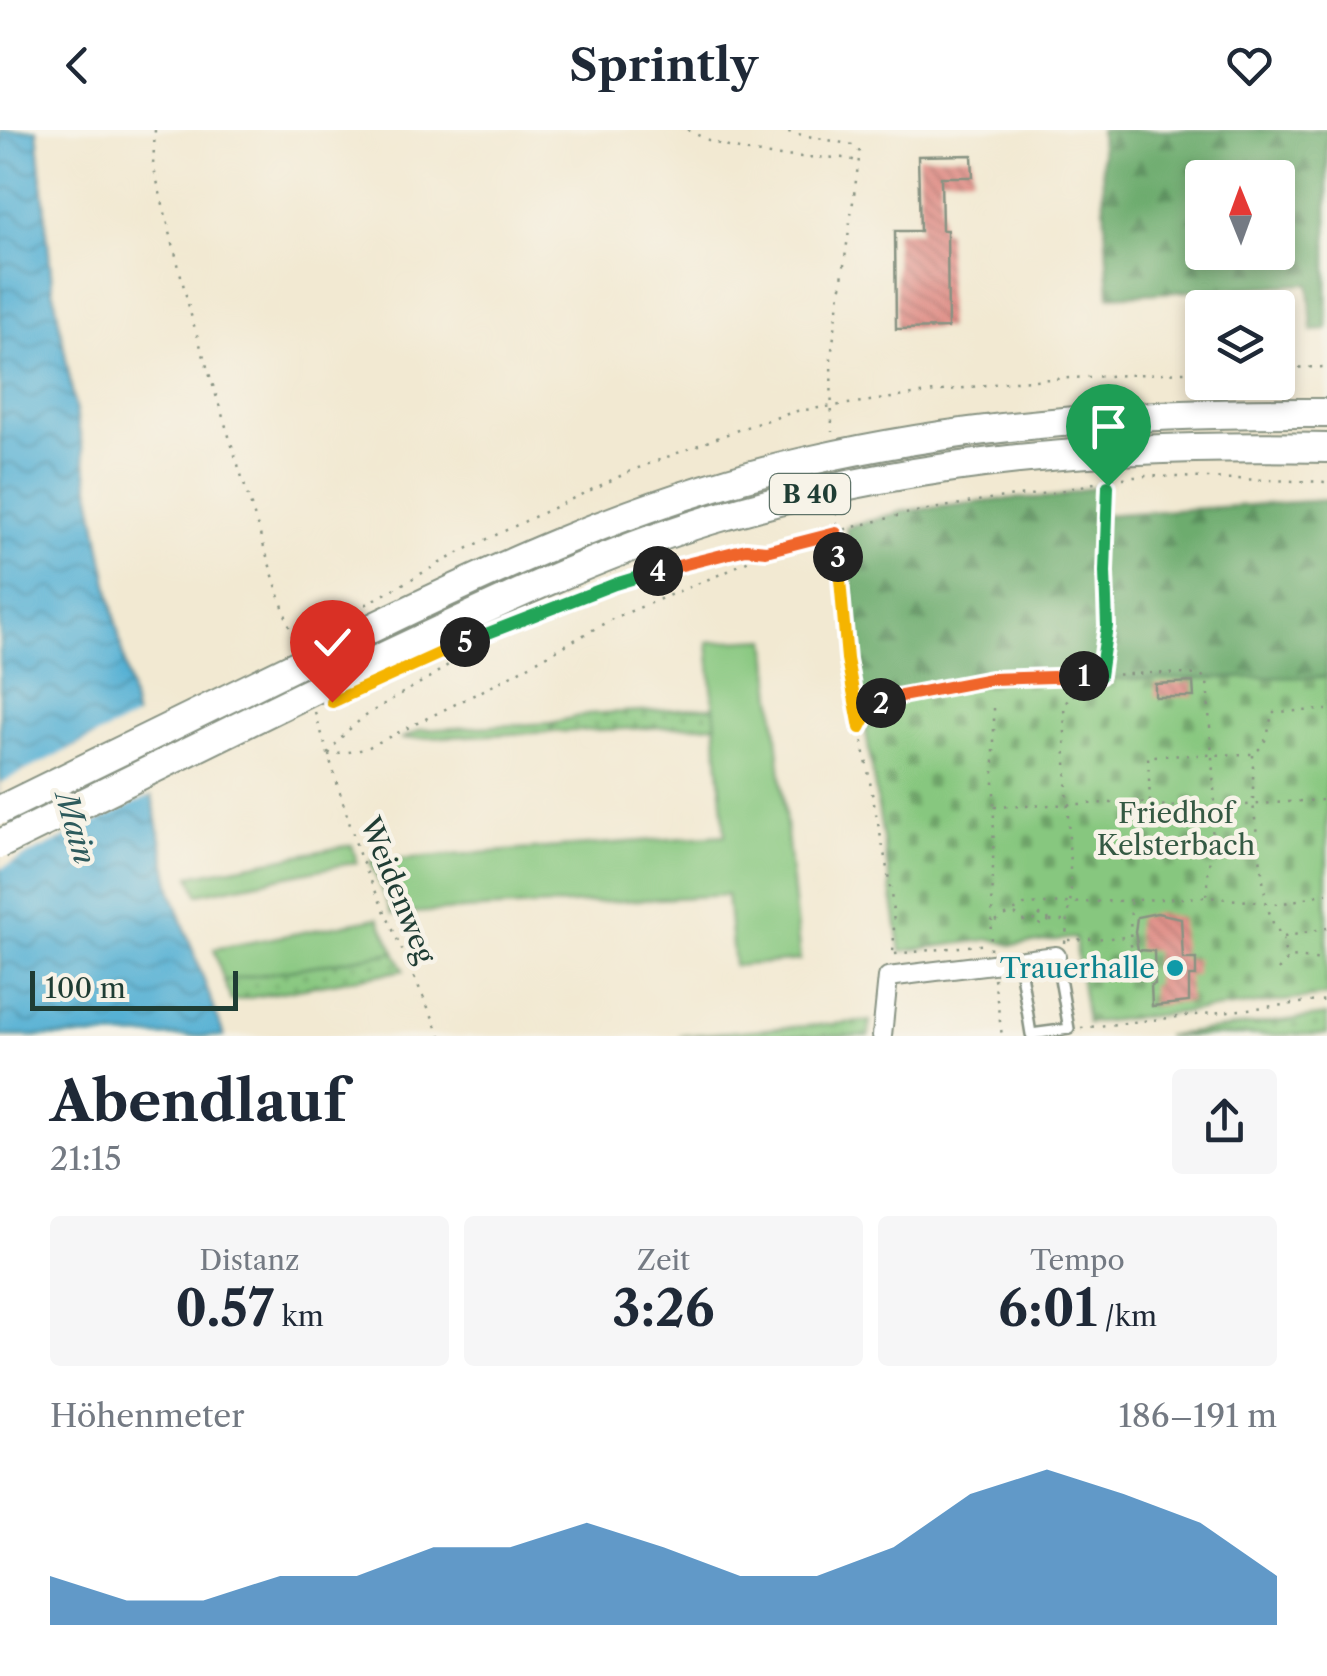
<!DOCTYPE html>
<html lang="de">
<head>
<meta charset="utf-8">
<style>
  :root { --surface:#fff; --page:#f6f6f7; --text:#1f2937; --muted:#747a83; --accent:#1f6fb2 }
  body { margin:0; font-family:"Libre Caslon Text",serif; background:var(--page); color:var(--text); height:100vh; display:flex; flex-direction:column; font-size:38px; white-space:nowrap }
  * { box-sizing:border-box; margin:0 }
  p { font-size:32px; color:var(--muted) }
  .icon { flex:none; width:55px; height:55px; fill:none; stroke:currentColor; stroke-width:2; stroke-linecap:round; stroke-linejoin:round }
  .map { position:relative; height:906px; overflow:hidden }
  .side { display:flex; flex-direction:column; background:var(--surface); flex:1 }
  .side>* { flex:none }
  .needle { width:65px; rotate:359deg }
  .fabs { position:absolute; left:1185px; top:30px; display:grid; gap:20px }
  .fabs a { display:grid; place-items:center; width:110px; height:110px; border-radius:10px; background:var(--surface); box-shadow:0 5px 15px #0003; font-size:50px }
  .scale { position:absolute; left:30px; bottom:25px; width:208px; box-sizing:border-box; padding-left:10px; border:5px solid #1f3d34; border-top:0; font-size:28px; line-height:35px; white-space:nowrap; color:#1f3d34; -webkit-text-stroke:8px #f7f3e8; paint-order:stroke }
  .pin { position:absolute; display:grid; place-items:center; width:85px; height:85px; color:#fff; margin:-102px -42px; border-radius:50% 50% 50% 0; rotate:-45deg; box-shadow:0 0 10px #0007 }
  .pin .icon { rotate:45deg }
  .km { position:absolute; width:50px; height:50px; margin:-25px; border-radius:50%; background:#222; color:#fff; font-size:28px; line-height:50px; text-align:center }
  .round { display:grid; place-items:center; flex:none; width:105px; height:105px; border-radius:10px; background:var(--page) }
  .head { display:flex; align-items:center; justify-content:space-between; height:170px; padding:0 50px }
  h1 { font-size:55px; font-weight:700; line-height:75px }
  .metrics { display:grid; grid-template-columns:repeat(3,1fr); gap:15px; height:170px; padding:10px 50px }
  .metrics div { display:grid; align-content:center; border-radius:10px; background:var(--page); text-align:center }
  .metrics b { font-size:50px; font-weight:700 }
  .metrics small { font-size:28px; font-weight:400 }
  .metrics p { font-size:28px }
  .chart { height:280px; padding:20px 50px }
  .chart p { display:flex; justify-content:space-between }
  .chart svg { width:100%; height:180px; margin-top:10px; fill:var(--accent); opacity:.7 }
  header { display:flex; justify-content:space-between; align-items:center; height:130px; padding:0 50px; background:var(--surface); font-size:45px; font-weight:700 }
  .map>svg:first-child { display:block }
  .grass { fill:#87c77f; stroke:#53825a; stroke-width:2.5 }
  .forest { fill:url(#forest-firs); stroke:#467451; stroke-width:2.5; fill-rule:evenodd }
  .cemetery { fill:url(#cemetery-stones); stroke:#53825a; stroke-width:2.5 }
  .park { fill:url(#park-dots); stroke:#53825a; stroke-width:2.5 }
  .water { fill:url(#water-waves); stroke:#3a7784; stroke-width:2.5 }
  .pier { fill:#f2e9d2 }
  .building { fill:url(#building-back-hatch) }
  .lines { fill:none; stroke-linecap:round; stroke-linejoin:round }
  .service-casing { stroke:#889383; stroke-width:14 }
  .minor-casing { stroke:#889383; stroke-width:22 }
  .trunk-casing { stroke:#889383; stroke-width:32 }
  .path { stroke:#889383; stroke-width:2.5; stroke-dasharray:2.5 8; stroke-linecap:butt }
  .service { stroke:#fff; stroke-width:9 }
  .minor { stroke:#fff; stroke-width:18 }
  .trunk { stroke:#fff; stroke-width:28 }
  .trunk-bridge-casing { stroke:#889383; stroke-width:32; stroke-linecap:butt }
  .trunk-bridge { stroke:#fff; stroke-width:28 }
  .split-1-casing { stroke:#fff; stroke-width:20 }
  .split-2-casing { stroke:#fff; stroke-width:20 }
  .split-3-casing { stroke:#fff; stroke-width:20 }
  .split-4-casing { stroke:#fff; stroke-width:20 }
  .split-5-casing { stroke:#fff; stroke-width:20 }
  .split-6-casing { stroke:#fff; stroke-width:20 }
  .split-1 { stroke:#22a559; stroke-width:12 }
  .split-2 { stroke:#f0652b; stroke-width:12 }
  .split-3 { stroke:#f5b400; stroke-width:12 }
  .split-4 { stroke:#f0652b; stroke-width:12 }
  .split-5 { stroke:#22a559; stroke-width:12 }
  .split-6 { stroke:#f5b400; stroke-width:12 }
  .culture-dot { fill:#0f9aa8; stroke:#f7f3e8; stroke-width:4 }
  .labels { text-anchor:middle; stroke-width:9; stroke-linejoin:round; paint-order:stroke }
  .shield { fill:#f7f3e8; stroke:#60746a; stroke-width:2.5 }
  .shield-label { font-size:25px; font-weight:bold; fill:#1f3d34 }
  .park-label { font-size:28px; fill:#345943; stroke:#f7f3e8 }
  .street-label { font-size:28px; fill:#1f3d34; stroke:#f7f3e8 }
  .culture-label { font-size:28px; fill:#0d838f; stroke:#f7f3e8; text-anchor:end }
  .water-label { font-size:30px; font-style:italic; fill:#2d5a5c; stroke:#f7f3e8 }
</style>
</head>
<body>
<header><svg class="icon" aria-label="back" viewBox="0 0 24 24"><path d="M15 5l-7 7 7 7"/></svg>Sprintly<svg class="icon" aria-label="heart" viewBox="0 0 24 24"><path d="M12 20l-8-8c-3-5 5-10 8-4 3-6 11-1 8 4z"/></svg></header>
<div class="map">
<svg width="1327" height="906" viewBox="0 0 1327 906">
  <defs>
    <pattern id="forest-firs" width="22" height="20" patternUnits="userSpaceOnUse" patternTransform="scale(2.5)"><rect width="22" height="20" fill="#6dac6e"/><path d="M5 1l3.5 6h-7zM16 11l3.5 6h-7z" fill="#598d5b"/></pattern>
    <pattern id="cemetery-stones" width="16" height="16" patternUnits="userSpaceOnUse" patternTransform="scale(2.5)"><rect width="16" height="16" fill="#87c77f"/><path d="M2 7V4a2 2 0 0 1 4 0v3zM10 15v-3a2 2 0 0 1 4 0v3z" fill="#6ea369"/></pattern>
    <pattern id="park-dots" width="8" height="8" patternUnits="userSpaceOnUse" patternTransform="scale(2.5)"><rect width="8" height="8" fill="#87c77f"/><path d="M2 2h.1M6 6h.1" fill="none" stroke="#6ea369" stroke-width="1.8" stroke-linecap="round"/></pattern>
    <pattern id="water-waves" width="16" height="10" patternUnits="userSpaceOnUse" patternTransform="scale(2.5)"><rect width="16" height="10" fill="#56b1d4"/><path d="M0 5q4-4 8 0t8 0" fill="none" stroke="#4791ad"/></pattern>
    <pattern id="building-back-hatch" width="6" height="6" patternUnits="userSpaceOnUse" patternTransform="scale(2.5)"><rect width="6" height="6" fill="#df8b84"/><path d="M-1 5l2 2M0 0l6 6M5-1l2 2" fill="none" stroke="#b4736d"/></pattern>
  </defs>
  <rect width="100%" height="100%" fill="#f7f3e8"/>
  <filter id="ink" filterUnits="userSpaceOnUse"><feTurbulence type="fractalNoise" baseFrequency=".01" numOctaves="2"/><feDisplacementMap in="SourceGraphic" scale="20" xChannelSelector="R" yChannelSelector="G"/><feConvolveMatrix kernelMatrix="1 2 1 2 8 2 1 2 1" color-interpolation-filters="sRGB"/></filter>
  <filter id="wash" filterUnits="userSpaceOnUse"><feTurbulence type="fractalNoise" baseFrequency=".0048" numOctaves="4" result="noise"/><feDisplacementMap in="SourceGraphic" scale="40" xChannelSelector="R" yChannelSelector="G"/><feGaussianBlur stdDeviation="2.25" result="paint"/><feColorMatrix in="noise" values="0 0 0 0 0 0 0 0 0 0 0 0 0 0 0 0 0 1.4 0 .05"/><feComposite in="paint" operator="in"/></filter>
  <g filter="url(#wash)">
    <rect width="100%" height="100%" fill="#f2e9d2"/>
    <!-- grass -->
    <g class="grass">
      <path d="M767,509L800,830L734,836L727,765L392,784L370,731L725,705L708,512Z"/>
      <path d="M552,593L551,602L401,609L420,600Z"/>
      <path d="M352,715L357,732L198,764L190,746Z"/>
      <path d="M378,788L395,822L224,851L214,819Z"/>
    </g>
    <!-- forest -->
    <g class="forest">
      <path d="M1100,0H1327V200L1312,201L1309,154L1109,166ZM1202,48H1278V122H1202Z"/>
      <path d="M1103,354V385L1327,370V547L1012,550L936,562L873,584L866,601L846,397L904,381L1008,369L1057,367Z"/>
    </g>
    <!-- cemetery -->
    <path class="cemetery" d="M1327,547V866L1087,893L1075,808L1011,815L992,809L901,821L866,601L873,584L889,573L936,562L1012,550Z"/>
    <!-- park -->
    <g class="park">
      <path d="M714,577L716,595L551,602L552,593L587,584Z"/>
      <path d="M395,822L404,840L231,871L224,851Z"/>
      <path d="M1327,885V904L1165,906Z"/>
      <path d="M870,891L869,906H678Z"/>
    </g>
    <!-- water -->
    <path class="water" d="M0,0H37L52,153L103,429L172,763L224,906H0Z"/>
    <!-- pier -->
    <path class="pier" d="M140,585L156,663L0,739V653Z"/>
    <g id="blocks">
      <!-- building -->
      <g class="building">
        <path d="M972,25L973,47H941L942,100H947L948,198L896,199L895,101H920L918,26Z"/>
        <path d="M1193,552L1194,567H1155V554Z"/>
        <path d="M1157,783L1181,788L1183,829H1196V846H1189V872L1152,876L1151,855L1155,854L1154,821L1138,820L1135,802L1137,787Z"/>
      </g>
    </g>
  </g>
  <g filter="url(#ink)">
    <use href="#blocks" fill-opacity="0" stroke="#889383" stroke-width="2.5"/>
    <g class="lines">
      <!-- service casing -->
      <g class="service-casing">
        <path id="service" d="M1019,831L1031,904L1069,899L1056,826"/>
      </g>
      <!-- minor casing -->
      <g class="minor-casing">
        <path id="minor" d="M882,906L888,847L1056,826"/>
      </g>
      <!-- trunk casing -->
      <g class="trunk-casing">
        <g id="trunk">
          <path d="M317,525C474,447 636,370 808,331C980,291 1152,282 1327,283"/>
          <path d="M326,554C452,495 577,431 710,390C912,329 1118,313 1327,318"/>
        </g>
      </g>
      <!-- path -->
      <g class="path">
        <path d="M155,0L153,35L192,189L294,512"/>
        <path d="M688,0C742,30 787,26 846,28L860,32"/>
        <path d="M778,0L853,15L860,22L831,227L832,302"/>
        <path d="M1278,238L1327,237"/>
        <path d="M836,382C839,478 855,569 872,663C881,713 900,780 892,829"/>
        <path d="M329,495L460,422L633,340L743,298L797,281L1015,251L1202,241"/>
        <path d="M477,507C547,479 616,451 689,433C715,427 739,418 765,421"/>
        <path d="M1100,545L1107,496L1105,366L1111,350"/>
        <path d="M315,582L360,727L441,906"/>
        <path d="M860,598L869,583L891,568L972,551L1154,543L1201,545L1207,550L1215,674L1206,767"/>
        <path d="M329,624C360,571 441,556 477,507"/>
        <path d="M1253,625V674L1266,773L1274,796L1283,807L1286,831"/>
        <path d="M328,626L365,619L492,556L614,488L728,441L766,421L795,412L905,384L995,368L1051,363L1112,349L1146,346L1327,352"/>
        <path d="M1150,672L1148,626L1253,624C1268,614 1269,599 1272,582L1327,580"/>
        <path d="M994,675V578"/>
        <path d="M1131,772C1131,801 1124,834 1153,851"/>
        <path d="M1015,784L1023,791L1038,790"/>
        <circle cx="1043" cy="790" r="5.5"/>
        <path d="M1050,791H1066"/>
        <path d="M992,792L994,677L1139,672C1195,684 1269,671 1327,670"/>
        <path d="M1284,807L1327,798"/>
        <path d="M1068,810L1130,807"/>
        <path d="M1065,813L1071,765L1064,576L1071,565L1090,564"/>
        <path d="M990,820L992,793L1024,775L1206,767L1280,774L1327,763"/>
        <path d="M895,824L987,814"/>
        <path d="M1278,840L1290,827L1327,830"/>
        <path d="M994,848L1002,906"/>
        <path d="M1081,898L1327,870"/>
      </g>
      <!-- service -->
      <use href="#service" class="service"/>
      <!-- minor -->
      <use href="#minor" class="minor"/>
      <!-- trunk -->
      <use href="#trunk" class="trunk"/>
      <!-- trunk-bridge casing -->
      <g class="trunk-bridge-casing">
        <g id="trunk-bridge">
          <path d="M0,680L317,525"/>
          <path d="M0,714L326,554"/>
        </g>
      </g>
      <!-- trunk-bridge -->
      <use href="#trunk-bridge" class="trunk-bridge"/>
    </g>
  </g>
  <g class="lines" filter="url(#ink)">
    <!-- split-1 casing -->
    <g class="split-1-casing">
      <path id="split-1" d="M1084,546H1100L1107,496L1105,442L1108,356"/>
    </g>
    <!-- split-2 casing -->
    <g class="split-2-casing">
      <path id="split-2" d="M881,573L891,568L991,549L1084,546"/>
    </g>
    <!-- split-3 casing -->
    <g class="split-3-casing">
      <path id="split-3" d="M838,427L847,529L860,598L868,583L881,573"/>
    </g>
    <!-- split-4 casing -->
    <g class="split-4-casing">
      <path id="split-4" d="M658,441L746,419L766,421L836,403L838,427"/>
    </g>
    <!-- split-5 casing -->
    <g class="split-5-casing">
      <path id="split-5" d="M465,512L615,454L658,441"/>
    </g>
    <!-- split-6 casing -->
    <g class="split-6-casing">
      <path id="split-6" d="M332,572L465,512"/>
    </g>
    <!-- split-1 -->
    <use href="#split-1" class="split-1"/>
    <!-- split-2 -->
    <use href="#split-2" class="split-2"/>
    <!-- split-3 -->
    <use href="#split-3" class="split-3"/>
    <!-- split-4 -->
    <use href="#split-4" class="split-4"/>
    <!-- split-5 -->
    <use href="#split-5" class="split-5"/>
    <!-- split-6 -->
    <use href="#split-6" class="split-6"/>
  </g>
  <!-- markers -->
  <circle class="culture-dot" cx="1175" cy="838" r="10"/>
  <g class="labels">
    <!-- shield labels -->
    <rect class="shield" x="770" y="344" width="80" height="40" rx="8"/>
    <g class="shield-label">
      <text x="810" y="373">B 40</text>
    </g>
    <!-- park labels -->
    <g class="park-label">
      <text x="1176" y="693">Friedhof<tspan x="1176" dy="32">Kelsterbach</tspan></text>
    </g>
    <!-- street labels -->
    <g class="street-label">
      <text transform="translate(398 760) rotate(68)" y="10">Weidenweg</text>
    </g>
    <!-- culture labels -->
    <g class="culture-label">
      <text x="1155" y="848">Trauerhalle</text>
    </g>
    <!-- water labels -->
    <g class="water-label">
      <text transform="translate(75 698) rotate(74)" y="10">Main</text>
    </g>
  </g>
</svg>
<div class="fabs">
<a><svg class="needle" viewBox="-14 -14 28 28"><path d="M0-13l5 13h-10z" fill="#e53935"/><path d="M0 13l5-13h-10z" fill="#747a83"/></svg></a>
<a><svg class="icon" aria-label="layers" viewBox="0 0 24 24"><path d="M12 4l9 5-9 5-9-5zM3 14l9 5 9-5"/></svg></a>
</div>
<div class="scale">100 m</div>
<div class="pin" style="left:1108px;top:356px;background:#1e9e55"><svg class="icon" aria-label="arrive" viewBox="0 0 24 24"><path d="M6 21V4h12l-3 4 3 4H6"/></svg></div>
<div class="pin" style="left:332px;top:572px;background:#d93025"><svg class="icon" aria-label="check" viewBox="0 0 24 24"><path d="M5 12l5 5 9-10"/></svg></div>
<b class="km" style="left:1084px;top:546px">1</b>
<b class="km" style="left:881px;top:573px">2</b>
<b class="km" style="left:838px;top:427px">3</b>
<b class="km" style="left:658px;top:441px">4</b>
<b class="km" style="left:465px;top:512px">5</b>
</div>
<section class="side">
<div class="head"><div><h1>Abendlauf</h1><p>21:15</p></div><a class="round"><svg class="icon" aria-label="share" viewBox="0 0 24 24"><path d="M12 15V3M7 8l5-5 5 5M5 13v7h14v-7"/></svg></a></div>
<div class="metrics">
<div><p>Distanz</p><b>0.57<small> km</small></b></div>
<div><p>Zeit</p><b>3:26</b></div>
<div><p>Tempo</p><b>6:01<small> /km</small></b></div>
</div>
<div class="chart"><p><span>Höhenmeter</span>186–191 m</p>
<svg viewBox="0 0 160 44" preserveAspectRatio="none"><path d="M0 44V32L10 38L20 38L30 32L40 32L50 25L60 25L70 19L80 25L90 32L100 32L110 25L120 12L130 6L140 12L150 19L160 32V44z"/></svg>
</div>
</section>
</body>
</html>
